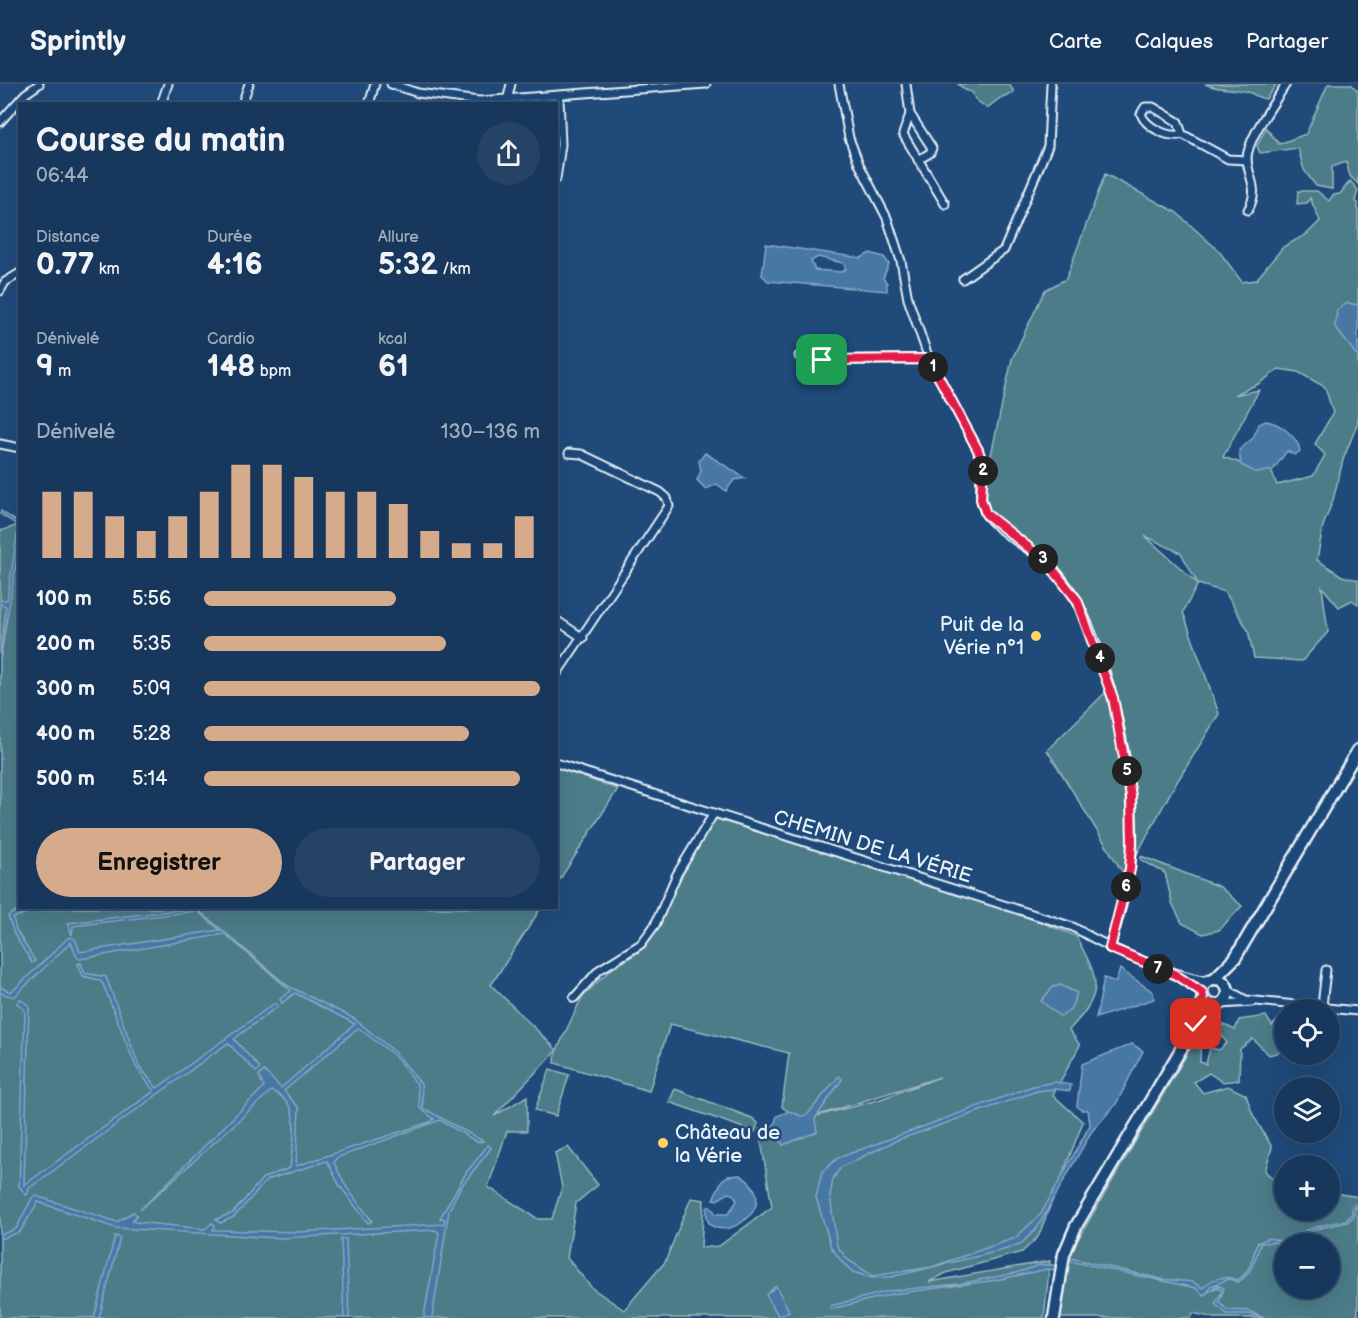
<!DOCTYPE html>
<html lang="fr">
<head>
<meta charset="utf-8">
<style>
  :root { --surface:#17385c; --page:#244365; --text:#f1f3f6; --muted:#9eacbb; --line:#365272; --accent:#d6ab8b }
  body { margin:0; font-family:"Balsamiq Sans",sans-serif; background:var(--page); color:var(--text); height:100vh; display:flex; flex-direction:column; font-size:22px; white-space:nowrap }
  * { box-sizing:border-box; margin:0 }
  p { font-size:20px; color:var(--muted) }
  .icon { flex:none; width:33px; height:33px; fill:none; stroke:currentColor; stroke-width:2; stroke-linecap:round; stroke-linejoin:round }
  .map { position:relative; flex:1; overflow:hidden }
  .drawer { position:absolute; left:18px; top:18px; width:540px; height:807px; display:flex; flex-direction:column; background:var(--surface); border-radius:0px; box-shadow:0 6px 24px #0002,0 0 0 2px var(--line) }
  .drawer>* { flex:none }
  .tools { position:absolute; left:1274px; top:915px; display:grid; gap:12px }
  .tools a { display:grid; place-items:center; width:66px; height:66px; border-radius:50%; background:var(--surface); box-shadow:0 6px 24px #0002,0 0 0 2px var(--line); font-size:30px }
  .pin { position:absolute; display:grid; place-items:center; width:51px; height:51px; color:#fff; margin:-26px; border-radius:12px; box-shadow:0 3px 9px #0006 }
  .km { position:absolute; width:30px; height:30px; margin:-15px; border-radius:50%; background:#222; color:#fff; font-size:16px; line-height:30px; text-align:center }
  .round { display:grid; place-items:center; flex:none; width:63px; height:63px; border-radius:32px; background:var(--page) }
  .overview { display:flex; align-items:center; justify-content:space-between; height:102px; padding:0 18px }
  h1 { font-size:33px; font-weight:600; line-height:45px }
  .metrics { display:grid; grid-template-columns:repeat(3,1fr); gap:9px; height:102px; padding:6px 18px }
  .metrics div { display:grid; align-content:center }
  .metrics b { font-size:30px; font-weight:600 }
  .metrics small { font-size:16px; font-weight:400 }
  .metrics p { font-size:16px }
  .chart { height:168px; padding:12px 18px }
  .chart p { display:flex; justify-content:space-between }
  .chart svg { width:100%; height:108px; margin-top:6px; stroke:var(--accent); stroke-width:6 }
  .cta { display:flex; gap:12px; margin-top:auto; padding:12px 18px }
  .cta a { flex:1; height:69px; border-radius:36px; background:var(--accent); color:#111; font-size:24px; font-weight:600; line-height:69px; text-align:center }
  .cta a+a { background:var(--page); color:var(--text) }
  ul { padding:0 18px; list-style:none; font-size:20px }
  li { display:grid; grid-template-columns:96px 72px 1fr; align-items:center; height:45px }
  li i { height:15px; border-radius:8px; background:var(--accent) }
  header { display:flex; align-items:center; gap:36px; box-sizing:border-box; height:84px; padding:0 30px; background:var(--surface); border-bottom:2px solid var(--line) }
  header strong { font-size:28px }
  nav { display:flex; gap:33px; margin-inline-start:auto; font-size:21px }
  .map>svg:first-child { display:block }
  .green { fill:#4b7c88; stroke:#9ab6c0; stroke-width:1.5; fill-rule:evenodd }
  .water { fill:#4777a4; stroke:#87a8c6; stroke-width:1.5; fill-rule:evenodd }
  .lines { fill:none; stroke-linecap:round; stroke-linejoin:round }
  .minor-casing { stroke:#e8f1f8; stroke-width:11 }
  .secondary-casing { stroke:#e8f1f8; stroke-width:15 }
  .minor { stroke:#1f4a7a; stroke-width:7 }
  .secondary { stroke:#1f4a7a; stroke-width:10 }
  .route-casing { stroke:#fff; stroke-width:12 }
  .route { stroke:#e11d48; stroke-width:8 }
  .poi-dot { fill:#ffd166; stroke:#1f4a7a; stroke-width:2 }
  .labels { text-anchor:middle; stroke-width:5; stroke-linejoin:round; paint-order:stroke }
  .poi-label { font-size:20px; fill:#e8f1f8; stroke:#1f4a7a; text-anchor:end }
  .street-label { font-size:20px; fill:#e8f1f8; stroke:#1f4a7a }
</style>
</head>
<body>
<header>
<strong>Sprintly</strong>
<nav><a>Carte</a><a>Calques</a><a>Partager</a></nav>
</header>
<div class="map">
<svg width="1358" height="1234" viewBox="0 0 1358 1234">
  <rect width="100%" height="100%" fill="#1f4a7a"/>
  <filter id="ink" filterUnits="userSpaceOnUse"><feTurbulence type="fractalNoise" baseFrequency=".0167" numOctaves="2"/><feDisplacementMap in="SourceGraphic" scale="12" xChannelSelector="R" yChannelSelector="G"/><feConvolveMatrix kernelMatrix="1 2 1 2 8 2 1 2 1" color-interpolation-filters="sRGB"/></filter>
  <g filter="url(#ink)">
    <!-- green -->
    <g class="green">
      <path d="M958,0H1009L1014,8L1000,14L987,24L975,15L972,8L965,6Z"/>
      <path d="M1205,0H1276V1L1266,15C1257,14 1252,8 1244,7C1230,4 1218,6 1205,0Z"/>
      <path d="M1328,0H1351L1358,7V100L1350,92L1346,78L1332,83V105L1316,102L1304,86L1298,64L1260,69L1257,62L1266,44L1279,60L1306,50Z"/>
      <path d="M1105,90L1176,128L1219,167L1242,198L1256,196L1283,163L1307,150L1320,137L1310,114L1307,119L1297,120L1298,107H1317L1329,117L1333,111L1340,110L1350,97L1358,106L1355,117L1358,119V338L1343,376L1333,416L1323,442L1317,476L1342,492L1358,496V520L1352,516L1339,523L1322,503L1328,548L1302,577L1254,574L1248,546L1225,508L1198,500L1183,528L1219,630L1172,706L1125,792L1047,666L1112,602L1080,518L1044,470L1002,445L986,426L987,389L1012,275L1045,206L1066,195ZM1279,285L1298,288L1325,303L1333,329L1315,360L1325,371L1313,392L1277,401L1270,384L1249,382L1223,373L1259,306L1234,311L1258,300ZM1145,452L1181,469L1197,498H1196Z"/>
      <path d="M19,441L20,824H541L491,901L557,966L582,913L610,886L639,868L715,734L1020,830L1076,852C1099,896 1106,907 1069,946L1080,961L1053,1011L1083,1038L1038,1153L1022,1168L946,1189L929,1198L1050,1177L1044,1234H0V447ZM670,940L789,969L782,1023L800,1036L759,1045L772,1123L719,1162L701,1164L704,1116L691,1114L665,1178L624,1226L592,1204L567,1174L576,1119L598,1101L568,1063L555,1069L562,1103L552,1135H538L488,1103L507,1047H527V1012L494,1032L556,967L555,979L649,1007ZM940,993L878,1016L809,1034Z"/>
      <path d="M557,684L618,705L557,800L556,684Z"/>
      <path d="M1141,772L1220,803L1242,822L1219,846L1203,850L1182,839L1172,819L1165,789L1141,776Z"/>
      <path d="M1284,929V967L1269,971L1253,955L1240,965L1239,996L1222,998L1209,989L1194,998L1203,1009L1228,1002L1246,1011L1253,1031L1272,1063L1265,1087L1276,1098L1284,1099V1126H1329V1108L1358,1113V1234H1215L1193,1229L1191,1234H1060L1066,1184L1078,1155L1201,946L1200,978L1206,980L1210,964L1219,966L1227,959L1218,946L1222,940L1235,946L1239,936L1266,932L1272,942ZM1284,1160H1329V1204H1284Z"/>
      <path d="M550,985L569,991L556,1032L535,1026Z"/>
      <path d="M675,1005L752,1034L758,1039L755,1048L669,1018Z"/>
    </g>
    <!-- water -->
    <g class="water">
      <path d="M766,160L861,174L870,169L884,173L889,180L883,194L887,199V207L768,197L762,191ZM818,173L843,179L846,185L842,188L815,186L811,177Z"/>
      <path d="M1347,219L1358,221V273L1335,243L1337,226Z"/>
      <path d="M1266,337C1280,339 1298,353 1300,367L1295,371L1287,367L1273,386L1257,389L1241,381L1239,366L1253,354L1259,340Z"/>
      <path d="M705,369L745,394L734,396L726,407L717,400L706,405L697,396L701,387L699,377Z"/>
      <path d="M1,427L19,439L20,455L0,577L6,522L0,520V516H7L18,445L16,440L0,430Z"/>
      <path d="M21,824H65L29,828L13,834L16,846L35,877L32,879L14,850L8,832Z"/>
      <path d="M196,824L288,902L353,934L395,968L421,1000L423,1024L483,1057L477,1058L440,1036L336,1074L334,1079L347,1104L372,1137L368,1139L340,1102L327,1077L267,1096L234,1133L220,1139L216,1135L233,1129L263,1094L290,1084C293,1056 304,1019 271,1007L140,1126L264,1003L259,992L264,987L281,1004L355,940L295,909L282,919L280,915L291,907L225,850L80,875L77,873L71,858L14,913L0,909V903L10,908L15,905L69,853L75,855L80,868L220,846L197,827L73,842L72,851L68,839ZM358,944L393,970L417,1000L420,1024L434,1035L430,1038L296,1082L299,1024L284,1007Z"/>
      <path d="M81,879L85,889L106,893L139,982L157,1004L275,919L278,922L234,955L260,984L256,988L228,959L28,1105L29,1108L26,1111L19,1102L25,926L17,919L20,915L29,922L24,1101L154,1007L136,983L103,900L99,896L83,892L78,880Z"/>
      <path d="M1120,885L1153,908L1154,915L1096,934L1104,894L1116,898Z"/>
      <path d="M1060,901L1077,909L1071,924L1061,933L1041,917L1053,903Z"/>
      <path d="M1132,960L1143,967L1116,1020L1092,1047L1037,1144L1022,1159L1004,1166L891,1193L872,1194L853,1188L842,1178L831,1163L816,1113L822,1088L838,1074L1033,1002L1055,998L1071,1001L1070,1007L1054,1005L1037,1007L895,1057L841,1083L833,1095L830,1112L837,1162L848,1176L873,1192L932,1183L1015,1154L1041,1130L1090,1041L1088,1026H1081L1077,1022L1082,980Z"/>
      <path d="M839,992L842,995L815,1035L817,1048L783,1061L773,1044L777,1032L789,1027L801,1032L807,1031Z"/>
      <path d="M488,1061L491,1064L460,1104L449,1126L432,1234H424V1232L439,1149L436,1146L278,1154L116,1144L38,1118L20,1148L0,1155V1151L16,1145L32,1114L36,1112L117,1138L133,1128L137,1131L132,1137L135,1138L205,1145L212,1139L215,1141L213,1146L298,1148L444,1140L445,1135L440,1134L466,1089Z"/>
      <path d="M740,1091C794,1126 700,1172 707,1124L710,1122L716,1130H728L737,1117L734,1111L729,1109L717,1116L713,1115L722,1096L728,1092Z"/>
      <path d="M1356,1120L1358,1125L1355,1123L1354,1132L1347,1138L1316,1145L1284,1160V1162L1274,1158L1261,1159C1255,1174 1253,1189 1238,1198L1229,1195L1210,1202L1208,1208L1217,1201L1224,1204L1219,1218L1227,1226L1249,1227L1264,1234L1249,1230H1227L1215,1220L1222,1207L1217,1203L1203,1211L1196,1204L1069,1177L1070,1174L1161,1195L1193,1198L1203,1204C1210,1194 1226,1191 1237,1196C1251,1189 1253,1172 1257,1159L1269,1154L1287,1159L1289,1153L1315,1143L1346,1136L1352,1130V1122Z"/>
      <path d="M115,1152L120,1154L99,1234H94Z"/>
      <path d="M341,1155H346L349,1234H344Z"/>
      <path d="M1056,1172H1058L1051,1234L1055,1186L1047,1185L997,1196L893,1210L831,1225L830,1222L889,1207L958,1200L1016,1189L1040,1181H1055Z"/>
      <path d="M776,1202L789,1227L779,1233L766,1211Z"/>
    </g>
    <g class="lines">
      <!-- minor casing -->
      <g class="minor-casing">
        <g id="minor">
          <path d="M391,0L418,9L479,17L706,0"/>
          <path d="M839,0L849,54L859,80L887,134L901,177L908,215L929,275L978,366C984,386 977,412 985,428C994,446 1029,464 1045,477C1057,486 1068,502 1076,516C1111,576 1141,716 1130,785C1126,812 1117,838 1110,864"/>
          <path d="M906,0L910,30L932,64L930,69L918,76"/>
          <path d="M507,17L511,0"/>
          <path d="M161,20L168,0"/>
          <path d="M242,20L249,0"/>
          <path d="M369,20L375,0"/>
          <path d="M910,30L903,50L945,120"/>
          <path d="M0,38L25,10L39,0"/>
          <path d="M1182,50C1169,55 1146,43 1141,30L1145,23H1153L1178,38L1182,50L1228,75L1247,76"/>
          <path d="M556,95L561,61L559,13"/>
          <path d="M1248,126C1260,104 1249,97 1247,76C1246,56 1275,18 1286,0"/>
          <path d="M963,195L1004,166L1048,62L1051,0"/>
          <path d="M0,207L5,198L20,189"/>
          <path d="M799,272L822,276L929,275"/>
          <path d="M0,360L20,364"/>
          <path d="M556,536L583,554"/>
          <path d="M556,591L669,422L667,414L660,408L581,370L569,369"/>
          <path d="M556,679L1073,843C1116,868 1158,887 1207,897"/>
          <path d="M1179,893L1202,908"/>
          <path d="M1228,906L1246,916L1358,927"/>
          <path d="M574,914L599,886L641,860L655,841L677,790L714,729"/>
          <path d="M1221,920L1252,918"/>
          <path d="M1322,922L1326,886"/>
        </g>
      </g>
      <!-- secondary casing -->
      <g class="secondary-casing">
        <g id="secondary">
          <circle cx="1215" cy="908" r="13"/>
          <path d="M1214,895L1235,874L1358,666"/>
          <path d="M1196,940L1217,921"/>
          <path d="M1054,1234L1064,1170L1076,1142L1196,940L1203,913"/>
        </g>
      </g>
      <!-- minor -->
      <use href="#minor" class="minor"/>
      <!-- secondary -->
      <use href="#secondary" class="secondary"/>
    </g>
  </g>
  <g class="lines" filter="url(#ink)">
    <!-- route casing -->
    <g class="route-casing">
      <path id="route" d="M822,276L929,275L978,366L983,381L981,415L986,430L1047,478L1077,516L1113,614L1131,712L1132,759L1130,785L1110,864L1174,890L1202,908L1203,913L1196,940"/>
    </g>
    <!-- route -->
    <use href="#route" class="route"/>
  </g>
  <!-- markers -->
  <g class="poi-dot">
    <circle cx="1036" cy="552" r="6"/>
    <circle cx="663" cy="1059" r="6"/>
  </g>
  <g class="labels">
    <!-- poi labels -->
    <g class="poi-label">
      <text x="1024" y="547">Puit de la<tspan x="1024" dy="23">Vérie n°1</tspan></text>
      <text x="675" y="1055" text-anchor="start">Château de<tspan x="675" dy="23">la Vérie</tspan></text>
    </g>
    <!-- street labels -->
    <g class="street-label">
      <text transform="translate(873 762) rotate(17)" y="7">CHEMIN DE LA VÉRIE</text>
    </g>
  </g>
</svg>
<div class="tools">
<a><svg class="icon" aria-label="locate" viewBox="0 0 24 24"><circle cx="12" cy="12" r="6"/><path d="M12 2v4M12 18v4M2 12h4M18 12h4"/></svg></a>
<a><svg class="icon" aria-label="layers" viewBox="0 0 24 24"><path d="M12 4l9 5-9 5-9-5zM3 14l9 5 9-5"/></svg></a>
<a>+</a>
<a>−</a>
</div>
<div class="pin" style="left:822px;top:276px;background:#1e9e55"><svg class="icon" aria-label="arrive" viewBox="0 0 24 24"><path d="M6 21V4h12l-3 4 3 4H6"/></svg></div>
<div class="pin" style="left:1196px;top:940px;background:#d93025"><svg class="icon" aria-label="check" viewBox="0 0 24 24"><path d="M5 12l5 5 9-10"/></svg></div>
<b class="km" style="left:933px;top:283px">1</b>
<b class="km" style="left:983px;top:387px">2</b>
<b class="km" style="left:1043px;top:475px">3</b>
<b class="km" style="left:1100px;top:574px">4</b>
<b class="km" style="left:1127px;top:687px">5</b>
<b class="km" style="left:1126px;top:803px">6</b>
<b class="km" style="left:1158px;top:885px">7</b>
<section class="drawer">
<div class="overview"><div><h1>Course du matin</h1><p>06:44</p></div><a class="round"><svg class="icon" aria-label="share" viewBox="0 0 24 24"><path d="M12 15V3M7 8l5-5 5 5M5 13v7h14v-7"/></svg></a></div>
<div class="metrics">
<div><p>Distance</p><b>0.77<small> km</small></b></div>
<div><p>Durée</p><b>4:16</b></div>
<div><p>Allure</p><b>5:32<small> /km</small></b></div>
</div>
<div class="metrics">
<div><p>Dénivelé</p><b>9<small> m</small></b></div>
<div><p>Cardio</p><b>148<small> bpm</small></b></div>
<div><p>kcal</p><b>61</b></div>
</div>
<div class="chart"><p><span>Dénivelé</span>130–136 m</p>
<svg viewBox="0 0 160 44" preserveAspectRatio="none"><path d="M5 44V17M15 44V17M25 44V27M35 44V33M45 44V27M55 44V17M65 44V6M75 44V6M85 44V11M95 44V17M105 44V17M115 44V22M125 44V33M135 44V38M145 44V38M155 44V27"/></svg>
</div>
<ul>
<li><b>100 m</b>5:56<i style="width:57%"></i></li>
<li><b>200 m</b>5:35<i style="width:72%"></i></li>
<li><b>300 m</b>5:09<i style="width:100%"></i></li>
<li><b>400 m</b>5:28<i style="width:79%"></i></li>
<li><b>500 m</b>5:14<i style="width:94%"></i></li>
</ul>
<div class="cta"><a>Enregistrer</a><a>Partager</a></div>
</section>
</div>
</body>
</html>
